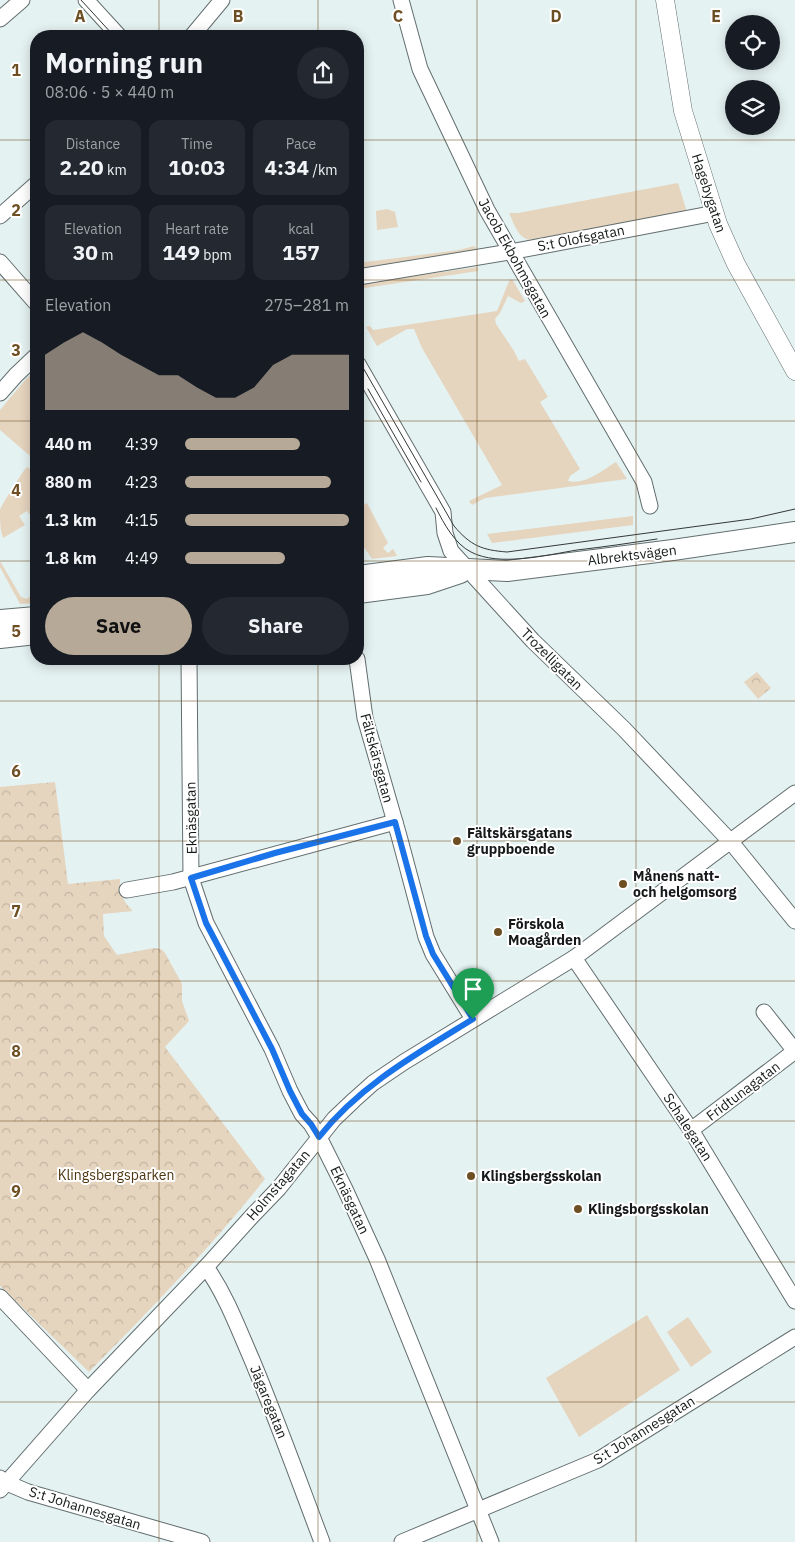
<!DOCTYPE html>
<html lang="en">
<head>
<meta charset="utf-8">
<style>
  :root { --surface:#171b24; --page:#242831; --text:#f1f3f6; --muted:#9ea1a6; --accent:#b6a997 }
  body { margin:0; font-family:"IBM Plex Sans",sans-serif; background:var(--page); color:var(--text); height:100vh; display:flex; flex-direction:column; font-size:19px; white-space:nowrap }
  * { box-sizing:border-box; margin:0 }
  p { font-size:16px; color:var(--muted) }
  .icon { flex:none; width:28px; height:28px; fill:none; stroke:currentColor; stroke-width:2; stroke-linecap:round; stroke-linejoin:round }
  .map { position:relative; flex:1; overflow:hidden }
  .details { position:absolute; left:30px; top:30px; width:334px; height:635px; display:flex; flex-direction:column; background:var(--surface); border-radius:20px; box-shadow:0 2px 12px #0003 }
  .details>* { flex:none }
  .controls { position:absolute; left:725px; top:15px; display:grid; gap:10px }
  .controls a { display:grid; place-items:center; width:55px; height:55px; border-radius:50%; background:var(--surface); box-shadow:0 2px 12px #0003; font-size:25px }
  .pin { position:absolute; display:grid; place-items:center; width:42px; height:42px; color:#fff; margin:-51px -21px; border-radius:50% 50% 50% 0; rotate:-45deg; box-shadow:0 0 5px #0007 }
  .pin .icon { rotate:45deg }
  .round { display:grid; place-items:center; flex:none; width:52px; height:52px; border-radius:26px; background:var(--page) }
  .headline { display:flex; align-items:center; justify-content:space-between; height:85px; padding:0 15px }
  h1 { font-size:28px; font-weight:700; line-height:38px }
  .metrics { display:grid; grid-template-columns:repeat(3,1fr); gap:8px; height:85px; padding:5px 15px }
  .metrics div { display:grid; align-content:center; border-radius:12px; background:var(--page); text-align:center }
  .metrics b { font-size:21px; font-weight:700 }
  .metrics small { font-size:14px; font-weight:400 }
  .metrics p { font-size:14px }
  .chart { height:140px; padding:10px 15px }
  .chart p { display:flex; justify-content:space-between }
  .chart svg { width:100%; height:90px; margin-top:5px; fill:var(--accent); opacity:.7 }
  .action { display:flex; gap:10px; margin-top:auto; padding:10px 15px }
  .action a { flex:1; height:58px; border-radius:30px; background:var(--accent); color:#111; font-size:20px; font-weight:700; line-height:58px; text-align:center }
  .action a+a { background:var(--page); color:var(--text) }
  ul { padding:0 15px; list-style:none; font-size:16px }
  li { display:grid; grid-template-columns:80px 60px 1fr; align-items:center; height:38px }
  li i { height:12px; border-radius:6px; background:var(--accent) }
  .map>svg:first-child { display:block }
  .grass { fill:#e5d4be }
  .park { fill:url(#park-crowns) }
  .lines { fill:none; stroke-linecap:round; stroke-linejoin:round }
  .minor-casing { stroke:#626d6e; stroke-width:17 }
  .tertiary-casing { stroke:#626d6e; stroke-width:19 }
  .secondary-casing { stroke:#626d6e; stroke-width:22 }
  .minor { stroke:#fff; stroke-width:15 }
  .tertiary { stroke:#fff; stroke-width:18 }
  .secondary { stroke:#fff; stroke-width:20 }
  .tram { stroke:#333838; stroke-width:1 }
  .route-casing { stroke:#fff; stroke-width:10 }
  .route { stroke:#1a73e8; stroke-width:6 }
  .grid { fill:none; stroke:#6d4f23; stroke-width:1; stroke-opacity:0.55 }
  .poi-dot { fill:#6d4f23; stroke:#fff; stroke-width:2 }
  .labels { text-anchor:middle; stroke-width:4; stroke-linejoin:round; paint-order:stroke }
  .street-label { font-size:14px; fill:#151919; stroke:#fff }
  .poi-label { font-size:14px; font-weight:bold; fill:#151919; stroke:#fff; text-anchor:start }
  .park-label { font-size:14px; fill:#4e350f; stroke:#fff }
  .grid-label { font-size:16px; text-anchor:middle; font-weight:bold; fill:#6d4f23; stroke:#fff; stroke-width:4; stroke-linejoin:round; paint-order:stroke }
</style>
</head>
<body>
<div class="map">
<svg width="795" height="1542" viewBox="0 0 795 1542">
  <defs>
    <pattern id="park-crowns" width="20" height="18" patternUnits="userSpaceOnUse" patternTransform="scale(1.25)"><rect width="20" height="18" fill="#e5d4be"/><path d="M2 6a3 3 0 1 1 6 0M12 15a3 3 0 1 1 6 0" fill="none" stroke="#c4b5a3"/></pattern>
  </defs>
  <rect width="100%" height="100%" fill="#e5f2f2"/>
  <!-- grass -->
  <g class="grass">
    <path d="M678,183L687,212C666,216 535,243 526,239C517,235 513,221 509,213H518Z"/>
    <path d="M387,209L395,212L398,227L377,230L376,211Z"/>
    <path d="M474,246L477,249L475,252L358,268V263L459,250Z"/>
    <path d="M478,267V271L358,289V284Z"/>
    <path d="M512,279L525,301L521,303L508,296L500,313L495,319L496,324L514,351L519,361L525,359L548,397L540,402L580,469L570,476L568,481C586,485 601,471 616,462L627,479L485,498L472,505L469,501L502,485L422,348L414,329H407L377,346L366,327L370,326L373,330L497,311L509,281Z"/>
    <path d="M36,370V461L0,430V410L26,379Z"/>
    <path d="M27,467L36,472V520H34L27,511L19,516L25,525L3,538C0,531 0,518 0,510C1,506 24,469 27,467Z"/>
    <path d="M367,503L388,543L383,548L388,553L393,549L397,556L372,559L359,540L358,537V509Z"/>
    <path d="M633,516V525L492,543L487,534Z"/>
    <path d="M0,561L21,597L27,599L32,595L36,600V603L20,604L0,567Z"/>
    <path d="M647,1315L680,1370L579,1437L546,1378Z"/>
    <path d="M688,1317L712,1352L691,1367L667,1332Z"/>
  </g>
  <!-- park -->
  <g class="park">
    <path d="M757,672L771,688L758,699L744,682Z"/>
    <path d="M55,782L68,884L120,879C120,893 122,901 133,911L103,914L104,936L117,955L154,948L161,949L165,953L182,984V1001L189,1021L165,1047L265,1179C211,1247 150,1310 89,1372L0,1286V787Z"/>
  </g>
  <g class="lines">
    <!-- minor casing -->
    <g class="minor-casing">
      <g id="minor">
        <path d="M86,0L119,36"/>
        <path d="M401,0L420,69L487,210L644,482L650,506"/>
        <path d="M0,19L22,0"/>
        <path d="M192,36L222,0"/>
        <path d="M0,216L36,184"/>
        <path d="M0,262L36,303"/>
        <path d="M358,277L510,252L715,213"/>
        <path d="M358,364L443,512L445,533L451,551L533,641L624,729L731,842L795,921"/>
        <path d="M0,393L16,375L36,356"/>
        <path d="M189,659L191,878L206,923L272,1049L290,1091L302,1114L311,1124L319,1137L345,1189L377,1259L491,1542"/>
        <path d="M357,659L365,718L399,836L426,937L433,954L473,1019"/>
        <path d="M127,890L173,882L395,822"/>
        <path d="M574,958L691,1130L795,1301"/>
        <path d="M764,1012L795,1051"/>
        <path d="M691,1130L795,1051"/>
        <path d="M206,1267C226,1295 238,1328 252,1360C277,1420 299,1481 322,1542"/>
        <path d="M0,1297L88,1390"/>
        <path d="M0,1478L7,1483L28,1492L202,1542"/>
        <path d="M0,1490L88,1390L206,1267L253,1215L279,1188L334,1119L354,1100L373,1083L404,1062L574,958L795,793"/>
        <path d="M402,1542L598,1460L795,1337"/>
      </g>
    </g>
    <!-- tertiary casing -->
    <g class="tertiary-casing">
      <path id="tertiary" d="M665,0L683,111L718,224L736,264L795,371"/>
    </g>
    <!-- secondary casing -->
    <g class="secondary-casing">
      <g id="secondary">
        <path d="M358,576L428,567L507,571L673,550L795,532"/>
        <path d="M358,593L427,584L460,573"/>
        <path d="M0,620L36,617"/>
        <path d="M0,638L36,634"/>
      </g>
    </g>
    <!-- minor -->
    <use href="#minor" class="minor"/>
    <!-- tertiary -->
    <use href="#tertiary" class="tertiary"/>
    <!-- secondary -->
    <use href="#secondary" class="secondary"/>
    <!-- tram -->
    <g class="tram">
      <path d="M81,0L114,36"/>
      <path d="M358,359L454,526C471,546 482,550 507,552L751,519L795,509"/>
      <path d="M368,389L421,482"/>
      <path d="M436,508C444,524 455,544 471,552C499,567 547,555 577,550C604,547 630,543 657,539"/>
    </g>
  </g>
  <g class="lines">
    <!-- route casing -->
    <g class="route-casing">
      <path id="route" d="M395,822L426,936L433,954L473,1019C418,1053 360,1085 319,1137L311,1124L302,1114L290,1091L272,1049L206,923L191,878L275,853Z"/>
    </g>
    <!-- route -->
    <use href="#route" class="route"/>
  </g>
  <!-- grid -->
  <path class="grid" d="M159,0V36M318,0V36M477,0V1542M636,0V1542M0,140H36M358,140H795M0,280H36M358,280H795M0,421H36M358,421H795M0,561H36M358,561H795M159,659V1542M318,659V1542M0,701H795M0,841H795M0,981H795M0,1121H795M0,1262H795M0,1402H795"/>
  <!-- markers -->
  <g class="poi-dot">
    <circle cx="457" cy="841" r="5"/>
    <circle cx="623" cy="884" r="5"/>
    <circle cx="498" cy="932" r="5"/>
    <circle cx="471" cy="1176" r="5"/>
    <circle cx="578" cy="1209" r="5"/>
  </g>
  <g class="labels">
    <!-- street labels -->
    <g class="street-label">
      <text transform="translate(709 193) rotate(72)" y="5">Hagebygatan</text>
      <text transform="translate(581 238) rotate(-11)" y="5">S:t Olofsgatan</text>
      <text transform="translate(515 258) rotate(61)" y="5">Jacob Ekbohmsgatan</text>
      <text transform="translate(632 555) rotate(-7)" y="5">Albrektsvägen</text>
      <text transform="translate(552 659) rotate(45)" y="5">Trozelligatan</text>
      <text transform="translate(377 758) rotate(75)" y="5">Fältskärsgatan</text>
      <text transform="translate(191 818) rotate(-91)" y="5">Eknäsgatan</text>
      <text transform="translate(743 1091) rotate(-37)" y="5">Fridtunagatan</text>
      <text transform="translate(688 1127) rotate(57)" y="5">Schalegatan</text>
      <text transform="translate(278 1185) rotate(-49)" y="5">Holmstagatan</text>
      <text transform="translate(350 1200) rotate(65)" y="5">Eknäsgatan</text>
      <text transform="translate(269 1402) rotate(68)" y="5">Jägaregatan</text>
      <text transform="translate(644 1430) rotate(-32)" y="5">S:t Johannesgatan</text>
      <text transform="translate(85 1508) rotate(17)" y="5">S:t Johannesgatan</text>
    </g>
    <!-- poi labels -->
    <g class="poi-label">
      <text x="467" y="838">Fältskärsgatans<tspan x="467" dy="16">gruppboende</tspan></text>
      <text x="633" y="881">Månens natt-<tspan x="633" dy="16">och helgomsorg</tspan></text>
      <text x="508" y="929">Förskola<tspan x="508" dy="16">Moagården</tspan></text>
      <text x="481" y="1181">Klingsbergsskolan</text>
      <text x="588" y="1214">Klingsborgsskolan</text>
    </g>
    <!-- park labels -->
    <g class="park-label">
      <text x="116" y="1180">Klingsbergsparken</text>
    </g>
  </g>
  <g class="grid-label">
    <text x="80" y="22">A</text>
    <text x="238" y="22">B</text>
    <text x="398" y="22">C</text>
    <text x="556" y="22">D</text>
    <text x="716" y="22">E</text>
    <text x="16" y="76">1</text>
    <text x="16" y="216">2</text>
    <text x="16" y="356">3</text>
    <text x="16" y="496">4</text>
    <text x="16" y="637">5</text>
    <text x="16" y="777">6</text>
    <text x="16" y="917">7</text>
    <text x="16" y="1057">8</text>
    <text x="16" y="1197">9</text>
  </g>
</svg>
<div class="controls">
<a><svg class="icon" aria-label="locate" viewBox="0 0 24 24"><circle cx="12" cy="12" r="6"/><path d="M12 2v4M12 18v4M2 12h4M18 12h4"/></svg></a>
<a><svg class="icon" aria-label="layers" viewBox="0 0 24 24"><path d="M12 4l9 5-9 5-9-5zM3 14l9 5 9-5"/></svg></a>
</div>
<div class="pin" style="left:473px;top:1019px;background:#1e9e55"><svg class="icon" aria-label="arrive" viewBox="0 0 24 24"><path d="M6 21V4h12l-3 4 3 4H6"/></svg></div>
<section class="details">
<div class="headline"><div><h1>Morning run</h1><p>08:06 · 5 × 440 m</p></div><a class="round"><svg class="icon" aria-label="share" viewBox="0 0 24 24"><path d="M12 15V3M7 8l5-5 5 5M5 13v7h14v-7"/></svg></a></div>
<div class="metrics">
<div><p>Distance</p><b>2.20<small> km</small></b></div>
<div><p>Time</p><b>10:03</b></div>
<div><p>Pace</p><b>4:34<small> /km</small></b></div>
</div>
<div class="metrics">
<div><p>Elevation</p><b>30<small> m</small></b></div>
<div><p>Heart rate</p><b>149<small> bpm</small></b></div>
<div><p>kcal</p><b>157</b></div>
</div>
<div class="chart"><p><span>Elevation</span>275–281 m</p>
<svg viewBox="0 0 160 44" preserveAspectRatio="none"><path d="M0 44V17L10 11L20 6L30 11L40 17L50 22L60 27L70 27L80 33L90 38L100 38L110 33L120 22L130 17L140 17L150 17L160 17V44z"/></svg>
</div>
<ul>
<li><b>440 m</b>4:39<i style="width:70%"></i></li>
<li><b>880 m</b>4:23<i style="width:89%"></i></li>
<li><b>1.3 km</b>4:15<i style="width:100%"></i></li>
<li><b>1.8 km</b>4:49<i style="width:61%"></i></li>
</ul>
<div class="action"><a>Save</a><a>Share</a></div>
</section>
</div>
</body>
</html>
